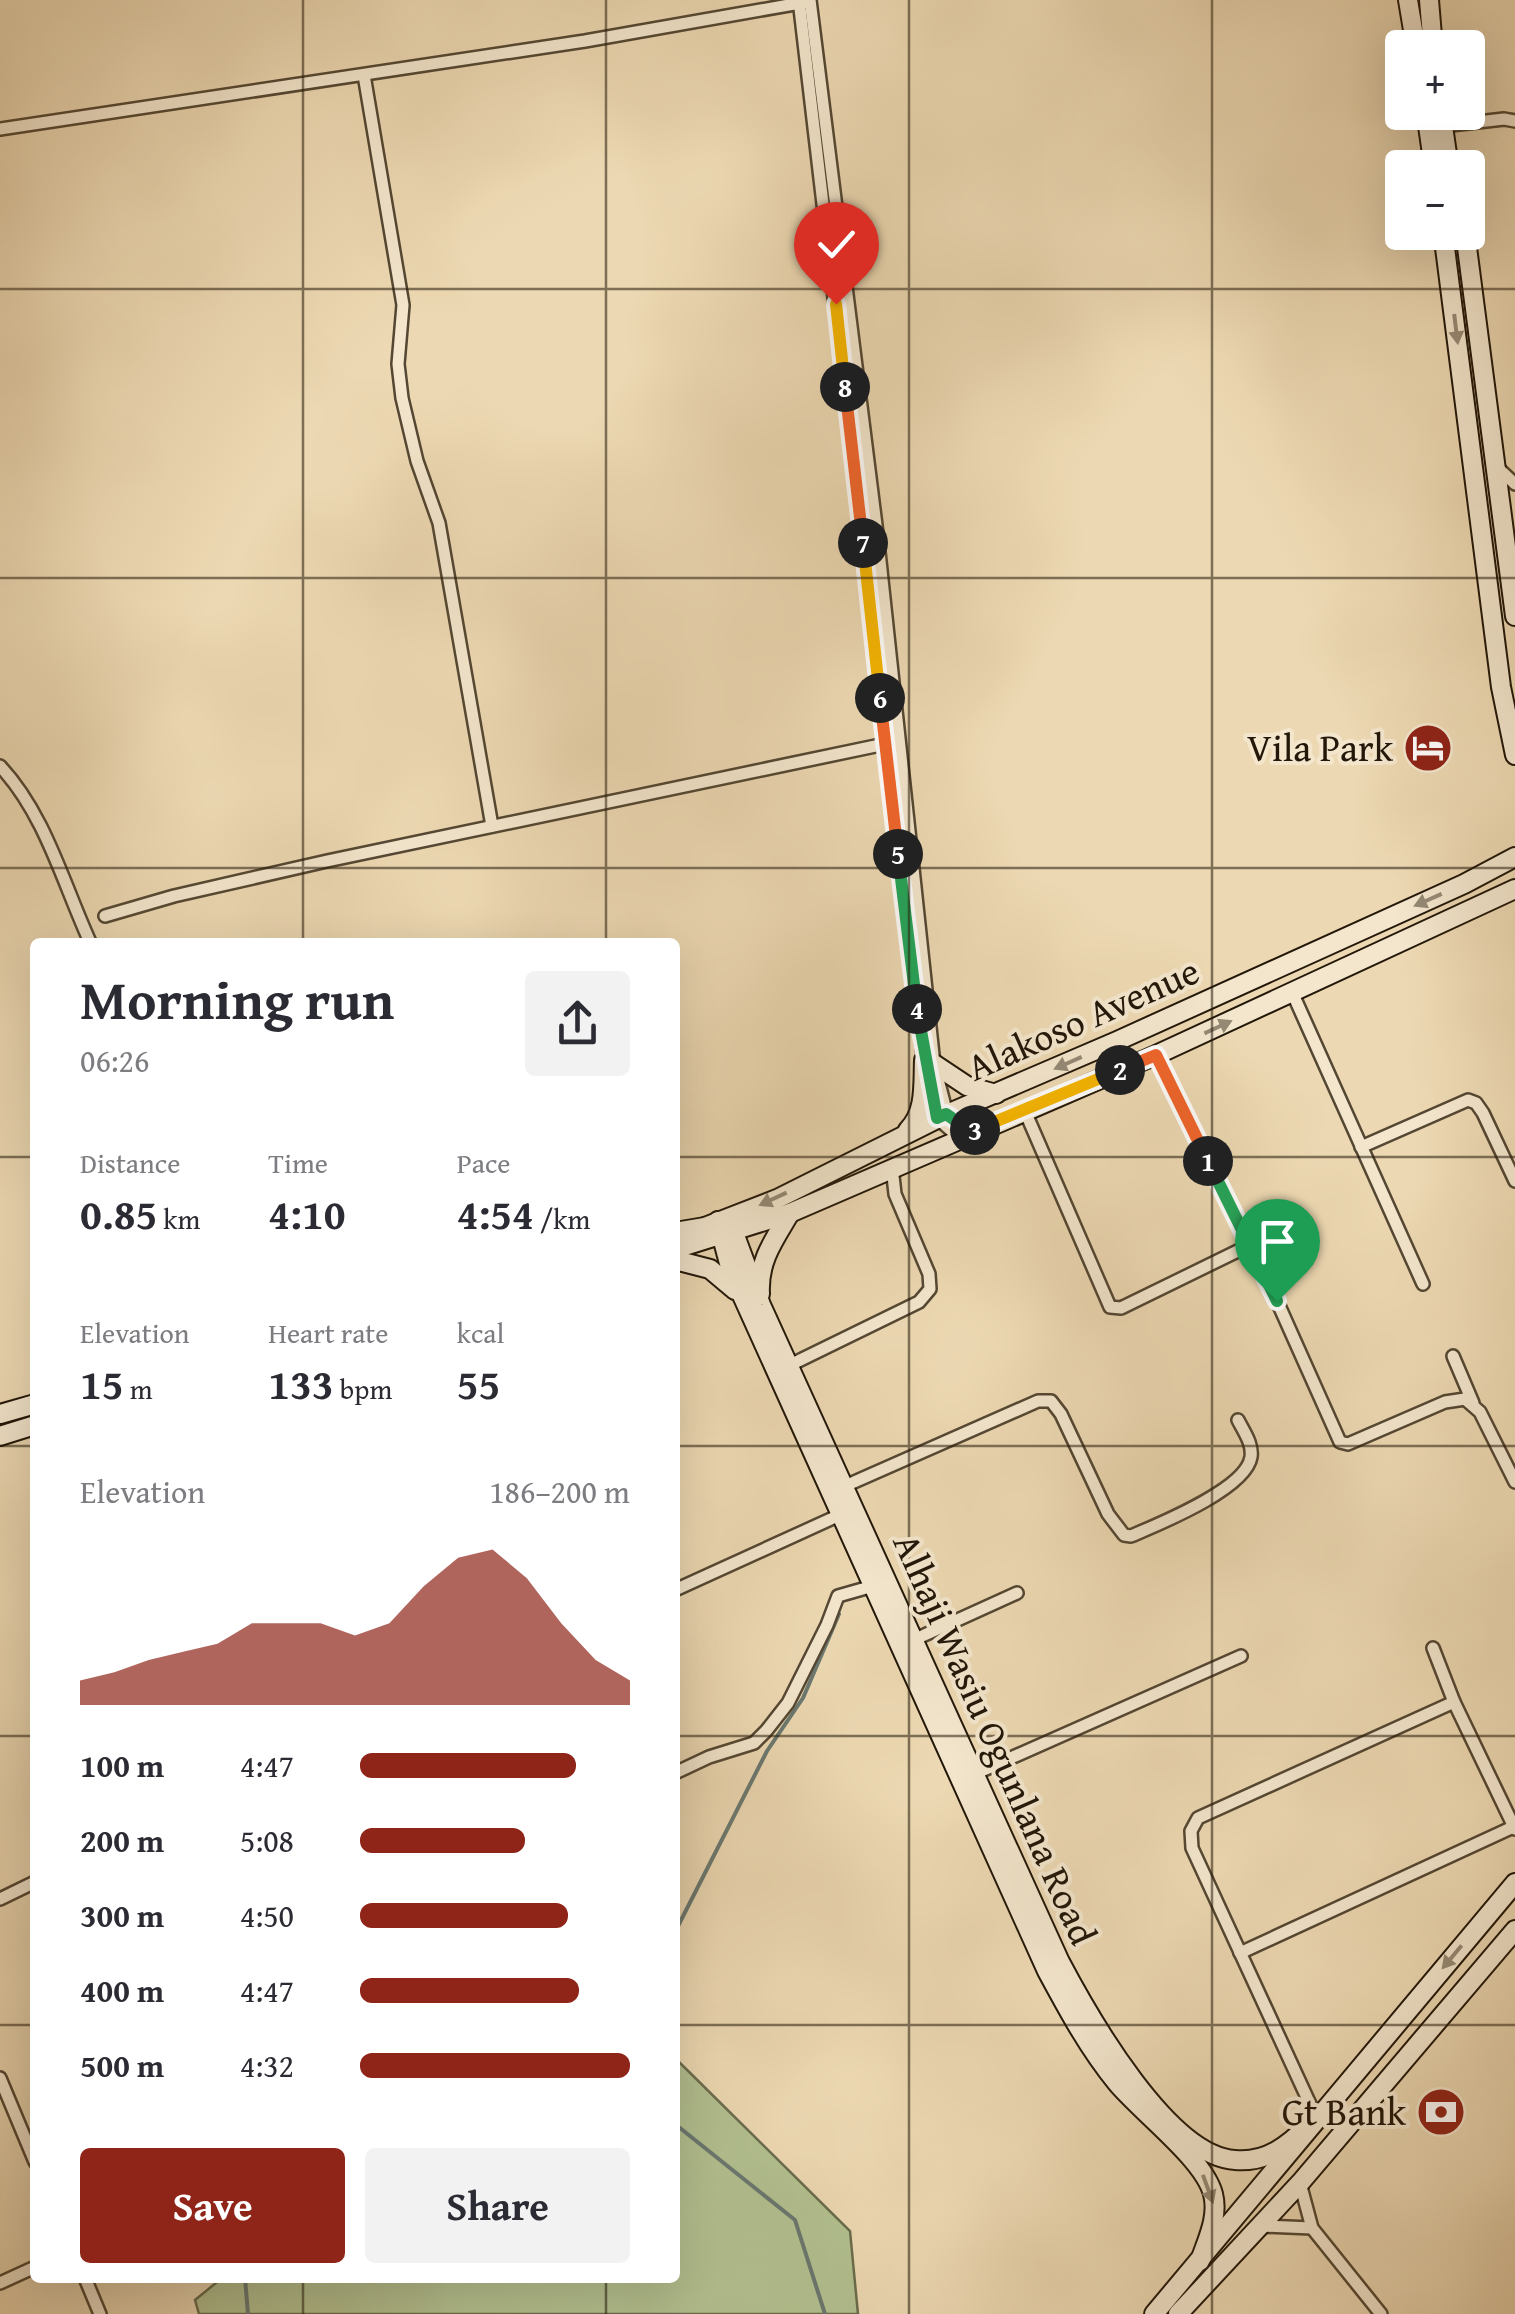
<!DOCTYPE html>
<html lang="en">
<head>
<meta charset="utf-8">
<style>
  :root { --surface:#fff; --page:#f2f2f3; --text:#2b2b33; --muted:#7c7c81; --accent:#8f2418 }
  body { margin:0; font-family:"Gentium Book Plus",serif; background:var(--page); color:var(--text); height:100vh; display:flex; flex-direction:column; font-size:38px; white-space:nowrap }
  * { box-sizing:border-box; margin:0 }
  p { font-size:32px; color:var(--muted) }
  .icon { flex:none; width:55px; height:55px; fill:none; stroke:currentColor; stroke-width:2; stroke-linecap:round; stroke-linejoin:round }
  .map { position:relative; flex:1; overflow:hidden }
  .panel { position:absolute; left:30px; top:938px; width:650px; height:1345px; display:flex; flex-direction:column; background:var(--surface); border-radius:10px; box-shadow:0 10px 40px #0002 }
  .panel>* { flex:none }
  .tools { position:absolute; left:1385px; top:30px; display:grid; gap:20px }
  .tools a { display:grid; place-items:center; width:100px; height:100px; border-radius:10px; background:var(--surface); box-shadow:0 10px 40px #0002; font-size:50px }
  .pin { position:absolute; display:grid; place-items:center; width:85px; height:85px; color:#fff; margin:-102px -42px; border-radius:50% 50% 50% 0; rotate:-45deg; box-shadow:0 0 10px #0007 }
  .pin .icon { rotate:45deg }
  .km { position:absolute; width:50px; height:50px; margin:-25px; border-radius:50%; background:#222; color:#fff; font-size:28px; line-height:50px; text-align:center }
  .round { display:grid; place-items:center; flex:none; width:105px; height:105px; border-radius:10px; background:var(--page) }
  .overview { display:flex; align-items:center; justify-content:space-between; height:170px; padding:0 50px }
  h1 { font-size:55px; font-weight:700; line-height:75px }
  .figures { display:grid; grid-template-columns:repeat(3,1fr); gap:15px; height:170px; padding:10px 50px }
  .figures div { display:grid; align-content:center }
  .figures b { font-size:42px; font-weight:700 }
  .figures small { font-size:28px; font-weight:400 }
  .figures p { font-size:28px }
  .chart { height:280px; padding:20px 50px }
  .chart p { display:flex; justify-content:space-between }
  .chart svg { width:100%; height:180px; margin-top:10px; fill:var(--accent); opacity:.7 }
  .button { display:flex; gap:20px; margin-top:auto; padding:20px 50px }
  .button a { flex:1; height:115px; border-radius:10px; background:var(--accent); color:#fff; font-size:40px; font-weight:700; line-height:115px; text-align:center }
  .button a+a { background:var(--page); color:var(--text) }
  ul { padding:0 50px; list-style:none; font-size:32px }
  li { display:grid; grid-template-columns:160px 120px 1fr; align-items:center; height:75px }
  li i { height:25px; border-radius:12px; background:var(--accent) }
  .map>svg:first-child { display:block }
  .green { fill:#b2c090; stroke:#6a6c4c; stroke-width:2.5 }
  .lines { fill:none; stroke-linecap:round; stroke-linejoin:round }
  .stream { stroke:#6a7870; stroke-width:4 }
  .street-casing { stroke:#544733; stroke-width:16 }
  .secondary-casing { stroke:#221709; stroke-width:22 }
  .street { stroke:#f3e6cd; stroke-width:11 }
  .secondary { stroke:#f3e6cd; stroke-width:18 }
  .oneway { fill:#958975 }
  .split-1-casing { stroke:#fff; stroke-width:20 }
  .split-2-casing { stroke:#fff; stroke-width:20 }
  .split-3-casing { stroke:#fff; stroke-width:20 }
  .split-4-casing { stroke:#fff; stroke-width:20 }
  .split-5-casing { stroke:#fff; stroke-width:20 }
  .split-6-casing { stroke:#fff; stroke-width:20 }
  .split-7-casing { stroke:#fff; stroke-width:20 }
  .split-8-casing { stroke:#fff; stroke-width:20 }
  .split-9-casing { stroke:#fff; stroke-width:20 }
  .split-1 { stroke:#22a559; stroke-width:12 }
  .split-2 { stroke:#f0652b; stroke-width:12 }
  .split-3 { stroke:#f5b400; stroke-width:12 }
  .split-4 { stroke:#22a559; stroke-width:12 }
  .split-5 { stroke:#22a559; stroke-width:12 }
  .split-6 { stroke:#f0652b; stroke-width:12 }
  .split-7 { stroke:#f5b400; stroke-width:12 }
  .split-8 { stroke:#f0652b; stroke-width:12 }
  .split-9 { stroke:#f5b400; stroke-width:12 }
  .grid { fill:none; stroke:#221709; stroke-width:2.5; stroke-opacity:0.55 }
  .labels { text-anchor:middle; stroke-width:8; stroke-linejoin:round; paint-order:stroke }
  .poi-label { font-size:38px; fill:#221709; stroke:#f3e6cd; text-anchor:end }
  .street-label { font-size:38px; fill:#221709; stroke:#f3e6cd }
</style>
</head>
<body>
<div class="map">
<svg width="1515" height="2314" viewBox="0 0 1515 2314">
  <rect width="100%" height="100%" fill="#ecd8b2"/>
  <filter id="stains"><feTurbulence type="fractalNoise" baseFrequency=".002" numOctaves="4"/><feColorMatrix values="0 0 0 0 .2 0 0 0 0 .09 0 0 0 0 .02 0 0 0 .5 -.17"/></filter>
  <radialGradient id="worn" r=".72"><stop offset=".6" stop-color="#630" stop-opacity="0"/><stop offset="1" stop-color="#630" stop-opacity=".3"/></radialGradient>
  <!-- green -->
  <path class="green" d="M675,2058L850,2231L858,2314H199L195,2300L222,2278H675Z"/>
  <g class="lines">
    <!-- stream -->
    <g class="stream">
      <path d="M675,1932L767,1751L803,1698L839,1614"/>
      <path d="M675,2124L795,2220L825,2314"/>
      <path d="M245,2278L248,2314"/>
    </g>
    <!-- street casing -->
    <g class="street-casing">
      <g id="street">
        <path d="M799,0L924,1063"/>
        <path d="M810,0L877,533L934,1064L947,1114L972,1132"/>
        <path d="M364,75L403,305L398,364L402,398L417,461L439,523L492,826"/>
        <path d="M1451,125L1504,119L1515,121"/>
        <path d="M0,129L585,41L806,2"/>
        <path d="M1498,468L1515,484"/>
        <path d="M0,766C45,814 63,883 90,942"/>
        <path d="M105,916L174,896L327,861L885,744"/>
        <path d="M1292,992L1423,1284"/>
        <path d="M1156,1055L1277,1301L1340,1442L1348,1444L1445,1402L1465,1399L1480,1412L1515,1482"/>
        <path d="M928,1081L937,1118L960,1138"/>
        <path d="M1024,1109L1110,1307L1121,1308L1250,1245"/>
        <path d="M1361,1147L1468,1100L1476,1103L1483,1113L1515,1181"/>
        <path d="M1453,1356L1473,1403"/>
        <path d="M788,1366L919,1302L930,1289L929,1274L895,1194L892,1167"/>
        <path d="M845,1486L1038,1401H1051L1061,1414L1108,1514L1124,1535L1131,1536C1159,1524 1246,1489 1251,1457C1253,1444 1244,1432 1238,1420"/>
        <path d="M675,1590L844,1513"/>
        <path d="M909,1642L1017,1593"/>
        <path d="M1433,1648L1454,1702L1515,1829"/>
        <path d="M675,1773L709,1757L754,1743L766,1731L788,1703L827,1625L838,1596L873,1586"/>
        <path d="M977,1773L1241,1656"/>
        <path d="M0,1899L35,1882"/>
        <path d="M1240,1953L1513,1827"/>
        <path d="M0,2078L35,2162"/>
        <path d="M1316,2117L1192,1848L1191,1831L1198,1818L1454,1702"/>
        <path d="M1300,2183L1312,2228L1381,2314"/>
        <path d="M1261,2226L1312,2228"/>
        <path d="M85,2278L100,2314"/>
        <path d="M0,2283L35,2267"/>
      </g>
    </g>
    <!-- secondary casing -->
    <g class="secondary-casing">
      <g id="secondary">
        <path d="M1408,0L1416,48"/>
        <path d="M1429,0L1433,48"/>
        <path d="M1426,112L1434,168"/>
        <path d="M1441,112L1449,168"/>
        <path d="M1443,232L1501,687L1515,755"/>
        <path d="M1465,232L1515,616"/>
        <path d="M934,1064L967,1086L996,1094"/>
        <path d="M908,1130C926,1112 923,1085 924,1060"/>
        <path d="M718,1221L734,1233L761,1305L1060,1962C1089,2017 1168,2156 1235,2160C1267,2163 1288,2145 1309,2125"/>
        <path d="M705,1227L722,1237L731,1271L1047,1971C1068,2010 1089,2049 1117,2083C1142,2113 1204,2159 1213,2194C1219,2217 1207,2240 1200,2261"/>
        <path d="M675,1232L705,1227L777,1199L947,1114L1117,1041L1464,884L1515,857"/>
        <path d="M675,1249L790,1213L1156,1055L1515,889"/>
        <path d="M675,1260L710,1269L735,1290"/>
        <path d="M760,1294C758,1261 774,1240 790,1213"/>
        <path d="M0,1414L35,1404"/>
        <path d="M0,1436L35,1425"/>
        <path d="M1154,2314L1515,1883"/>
        <path d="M1178,2314L1300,2183L1515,1930"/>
      </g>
    </g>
    <!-- street -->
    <use href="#street" class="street"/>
    <!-- secondary -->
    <use href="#secondary" class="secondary"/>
  </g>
  <!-- one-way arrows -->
  <defs><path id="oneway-solid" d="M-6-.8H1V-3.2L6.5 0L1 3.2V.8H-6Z" transform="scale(2.5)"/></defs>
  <g class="oneway">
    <use href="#oneway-solid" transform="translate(1456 329) rotate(83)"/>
    <use href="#oneway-solid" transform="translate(1428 900) rotate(156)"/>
    <use href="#oneway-solid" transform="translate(1218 1027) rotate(-25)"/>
    <use href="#oneway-solid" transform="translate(1068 1063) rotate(156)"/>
    <use href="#oneway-solid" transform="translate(773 1199) rotate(155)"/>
    <use href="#oneway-solid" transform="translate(1452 1957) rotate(130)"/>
    <use href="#oneway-solid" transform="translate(1208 2189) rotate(70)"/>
  </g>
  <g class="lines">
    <!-- split-1 casing -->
    <g class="split-1-casing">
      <path id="split-1" d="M1208,1161L1277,1301"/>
    </g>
    <!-- split-2 casing -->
    <g class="split-2-casing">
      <path id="split-2" d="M1120,1070L1156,1055L1208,1161"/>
    </g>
    <!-- split-3 casing -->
    <g class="split-3-casing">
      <path id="split-3" d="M975,1130L1120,1070"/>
    </g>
    <!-- split-4 casing -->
    <g class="split-4-casing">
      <path id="split-4" d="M917,1009L937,1118L946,1114L972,1132L975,1130"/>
    </g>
    <!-- split-5 casing -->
    <g class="split-5-casing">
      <path id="split-5" d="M898,854L917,1009"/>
    </g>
    <!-- split-6 casing -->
    <g class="split-6-casing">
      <path id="split-6" d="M880,698L898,854"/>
    </g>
    <!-- split-7 casing -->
    <g class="split-7-casing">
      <path id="split-7" d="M863,543L880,698"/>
    </g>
    <!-- split-8 casing -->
    <g class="split-8-casing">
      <path id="split-8" d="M845,387L863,543"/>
    </g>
    <!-- split-9 casing -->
    <g class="split-9-casing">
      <path id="split-9" d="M836,304L845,387"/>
    </g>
    <!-- split-1 -->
    <use href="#split-1" class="split-1"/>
    <!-- split-2 -->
    <use href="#split-2" class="split-2"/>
    <!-- split-3 -->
    <use href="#split-3" class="split-3"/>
    <!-- split-4 -->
    <use href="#split-4" class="split-4"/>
    <!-- split-5 -->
    <use href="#split-5" class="split-5"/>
    <!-- split-6 -->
    <use href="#split-6" class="split-6"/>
    <!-- split-7 -->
    <use href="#split-7" class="split-7"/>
    <!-- split-8 -->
    <use href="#split-8" class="split-8"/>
    <!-- split-9 -->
    <use href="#split-9" class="split-9"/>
  </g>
  <!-- grid -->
  <path class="grid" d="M303,0V942M606,0V942M909,0V2314M1212,0V2314M0,289H1515M0,578H1515M0,868H1515M0,1157H35M675,1157H1515M0,1446H35M675,1446H1515M0,1736H35M675,1736H1515M0,2025H35M675,2025H1515M303,2278V2314M606,2278V2314"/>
  <!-- icons -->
  <defs>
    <g id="hotel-disc" transform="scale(2.5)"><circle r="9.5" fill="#8f2418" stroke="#f3e6cd"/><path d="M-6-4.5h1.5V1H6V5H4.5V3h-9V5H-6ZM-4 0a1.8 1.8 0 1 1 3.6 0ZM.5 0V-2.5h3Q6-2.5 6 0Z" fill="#fff"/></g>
    <g id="bank-disc" transform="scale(2.5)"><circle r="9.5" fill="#8f2418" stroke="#f3e6cd"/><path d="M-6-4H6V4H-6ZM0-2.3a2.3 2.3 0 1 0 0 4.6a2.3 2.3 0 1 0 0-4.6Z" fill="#fff"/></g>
  </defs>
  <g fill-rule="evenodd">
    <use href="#hotel-disc" x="1428" y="748"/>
    <use href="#bank-disc" x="1441" y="2112"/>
  </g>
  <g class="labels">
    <!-- poi labels -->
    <g class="poi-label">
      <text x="1393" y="761">Vila Park</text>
      <text x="1406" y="2125">Gt Bank</text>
    </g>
    <!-- street labels -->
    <g class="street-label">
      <text transform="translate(1083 1019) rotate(-24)" y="13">Alakoso Avenue</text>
      <text transform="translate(995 1739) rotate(66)" y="13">Alhaji Wasiu Ogunlana Road</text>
    </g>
  </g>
  <rect width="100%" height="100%" filter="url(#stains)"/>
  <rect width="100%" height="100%" fill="url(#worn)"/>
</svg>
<div class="tools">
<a>+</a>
<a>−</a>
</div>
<div class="pin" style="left:1277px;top:1301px;background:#1e9e55"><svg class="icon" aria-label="arrive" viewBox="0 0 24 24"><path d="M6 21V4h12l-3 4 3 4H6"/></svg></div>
<div class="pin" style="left:836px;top:304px;background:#d93025"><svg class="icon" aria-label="check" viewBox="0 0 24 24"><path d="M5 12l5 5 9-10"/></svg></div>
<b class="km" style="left:1208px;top:1161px">1</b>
<b class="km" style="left:1120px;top:1070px">2</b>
<b class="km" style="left:975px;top:1130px">3</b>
<b class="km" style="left:917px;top:1009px">4</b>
<b class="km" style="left:898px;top:854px">5</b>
<b class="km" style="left:880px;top:698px">6</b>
<b class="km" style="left:863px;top:543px">7</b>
<b class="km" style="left:845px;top:387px">8</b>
<section class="panel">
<div class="overview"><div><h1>Morning run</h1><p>06:26</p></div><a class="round"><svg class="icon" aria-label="share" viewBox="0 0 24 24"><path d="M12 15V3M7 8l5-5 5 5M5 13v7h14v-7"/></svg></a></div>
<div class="figures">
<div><p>Distance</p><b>0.85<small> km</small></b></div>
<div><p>Time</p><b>4:10</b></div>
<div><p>Pace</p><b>4:54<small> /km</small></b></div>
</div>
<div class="figures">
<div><p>Elevation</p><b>15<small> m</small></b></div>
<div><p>Heart rate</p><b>133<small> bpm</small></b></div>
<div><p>kcal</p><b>55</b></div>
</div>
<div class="chart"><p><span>Elevation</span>186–200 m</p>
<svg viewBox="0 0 160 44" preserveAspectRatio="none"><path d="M0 44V38L10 36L20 33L30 31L40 29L50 24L60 24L70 24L80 27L90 24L100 15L110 8L120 6L130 13L140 24L150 33L160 38V44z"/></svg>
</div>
<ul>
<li><b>100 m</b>4:47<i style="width:80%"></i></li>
<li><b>200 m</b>5:08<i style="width:61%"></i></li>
<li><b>300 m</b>4:50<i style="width:77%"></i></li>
<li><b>400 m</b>4:47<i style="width:81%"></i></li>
<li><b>500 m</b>4:32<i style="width:100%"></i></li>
</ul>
<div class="button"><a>Save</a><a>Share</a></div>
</section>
</div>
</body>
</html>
